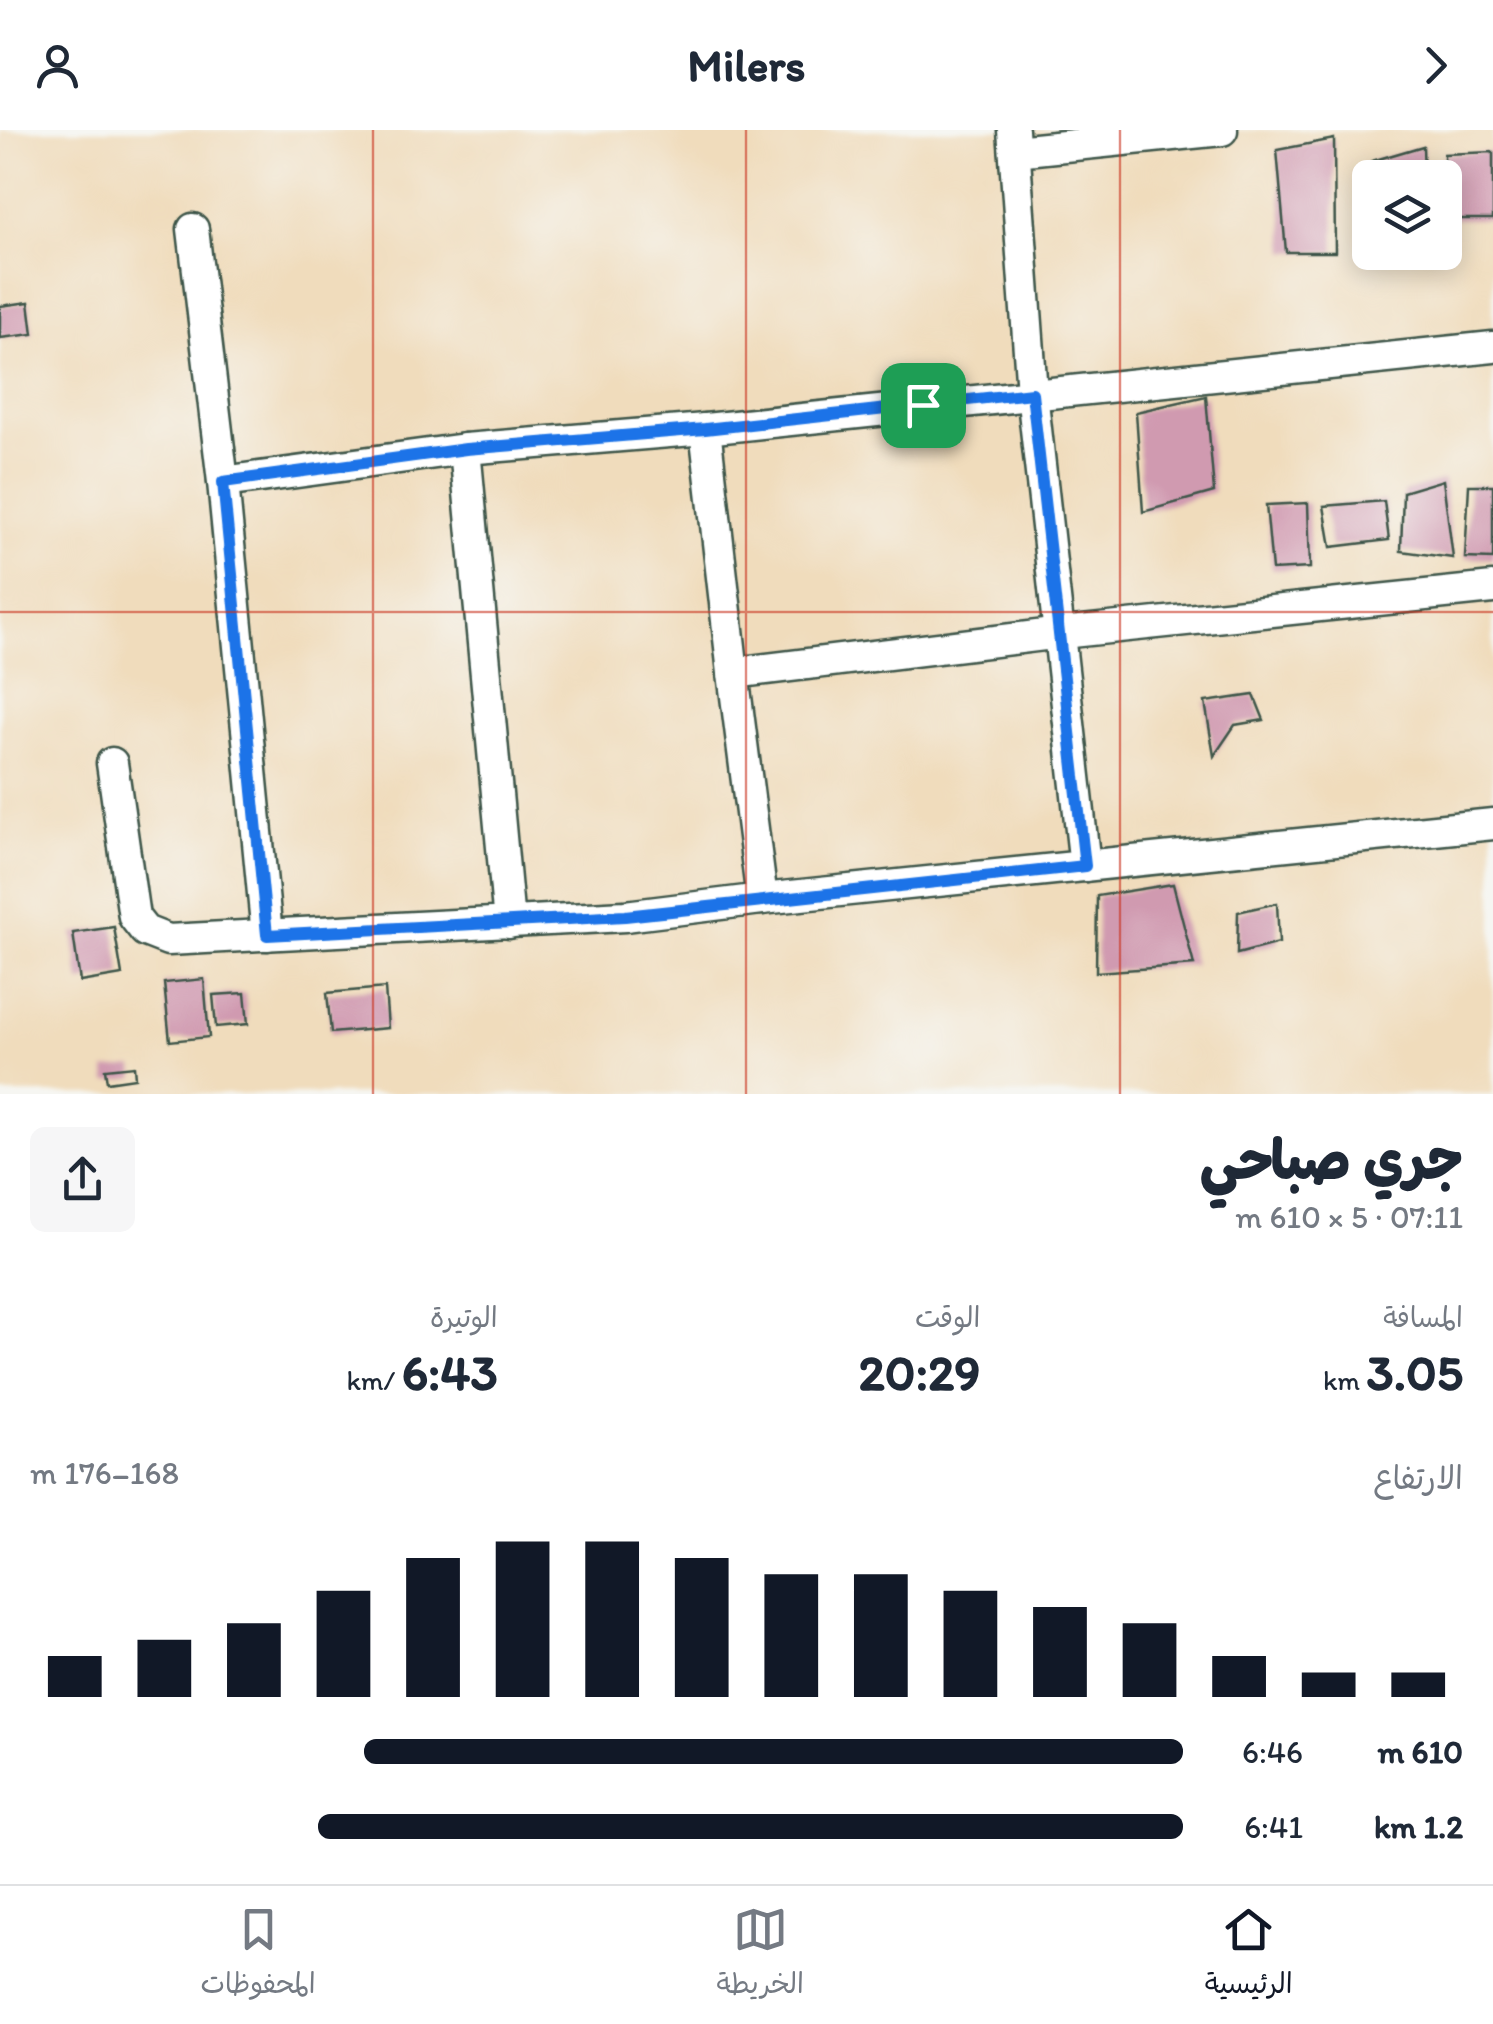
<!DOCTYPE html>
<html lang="ar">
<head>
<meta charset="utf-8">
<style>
  :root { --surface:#fff; --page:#f6f6f7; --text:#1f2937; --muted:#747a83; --line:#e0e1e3; --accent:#111827 }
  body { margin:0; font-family:Itim,"Playpen Sans Arabic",sans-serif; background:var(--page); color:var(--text); direction:rtl; height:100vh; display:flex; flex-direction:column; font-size:38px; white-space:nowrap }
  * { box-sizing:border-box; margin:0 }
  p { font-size:32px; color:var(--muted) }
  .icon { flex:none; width:55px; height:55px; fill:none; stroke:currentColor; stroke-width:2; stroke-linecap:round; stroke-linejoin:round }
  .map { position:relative; height:964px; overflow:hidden; direction:ltr }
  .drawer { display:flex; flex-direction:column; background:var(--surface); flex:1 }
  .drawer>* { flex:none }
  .controls { position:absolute; left:1352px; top:30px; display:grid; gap:20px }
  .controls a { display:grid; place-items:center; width:110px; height:110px; border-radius:15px; background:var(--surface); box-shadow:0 5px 25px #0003; font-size:50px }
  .pin { position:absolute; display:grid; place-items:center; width:85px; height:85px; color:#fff; margin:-42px; border-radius:20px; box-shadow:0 5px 15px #0006 }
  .round { display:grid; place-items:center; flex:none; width:105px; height:105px; border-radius:15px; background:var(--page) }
  .summary { display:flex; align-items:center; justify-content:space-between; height:170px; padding:0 30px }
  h1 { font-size:55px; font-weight:800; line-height:75px }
  .stats { display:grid; grid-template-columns:repeat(3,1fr); gap:15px; height:170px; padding:10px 30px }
  .stats div { display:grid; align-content:center }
  .stats b { font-size:50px; font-weight:800 }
  .stats small { font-size:28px; font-weight:400 }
  .stats p { font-size:28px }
  .chart { height:280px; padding:20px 30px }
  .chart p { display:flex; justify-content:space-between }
  .chart svg { width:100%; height:180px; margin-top:10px; stroke:var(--accent); stroke-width:6 }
  ul { padding:0 30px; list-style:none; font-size:32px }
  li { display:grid; grid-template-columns:160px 120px 1fr; align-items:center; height:75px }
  li i { height:25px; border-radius:12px; background:var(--accent) }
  header { display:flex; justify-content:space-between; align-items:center; height:130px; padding:0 30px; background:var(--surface); font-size:45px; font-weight:800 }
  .menu { display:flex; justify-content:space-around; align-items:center; height:140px; border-top:2px solid var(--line); background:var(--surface); font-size:28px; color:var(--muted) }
  .menu a { display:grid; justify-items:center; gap:5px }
  .menu .current { color:var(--accent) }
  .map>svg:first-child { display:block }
  .building { fill:#d09ab0 }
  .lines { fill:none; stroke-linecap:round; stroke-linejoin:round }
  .minor-casing { stroke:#3e5548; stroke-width:35 }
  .minor { stroke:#fff; stroke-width:30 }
  .route-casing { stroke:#fff; stroke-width:20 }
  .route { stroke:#1a73e8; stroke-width:12 }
  .grid { fill:none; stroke:#c8321e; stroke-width:2.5; stroke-opacity:0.55 }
</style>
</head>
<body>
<header><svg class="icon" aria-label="forward" viewBox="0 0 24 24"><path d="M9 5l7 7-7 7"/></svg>Milers<svg class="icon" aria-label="person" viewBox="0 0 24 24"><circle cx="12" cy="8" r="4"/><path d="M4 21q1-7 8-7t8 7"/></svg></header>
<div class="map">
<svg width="1493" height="964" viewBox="0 0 1493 964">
  <rect width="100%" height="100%" fill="#f6f6f2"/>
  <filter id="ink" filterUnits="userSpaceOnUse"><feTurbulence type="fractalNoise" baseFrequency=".01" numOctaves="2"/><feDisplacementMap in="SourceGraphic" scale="20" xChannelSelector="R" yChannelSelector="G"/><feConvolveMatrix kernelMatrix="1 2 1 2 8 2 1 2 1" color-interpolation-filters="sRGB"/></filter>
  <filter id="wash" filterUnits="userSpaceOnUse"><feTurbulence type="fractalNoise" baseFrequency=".0048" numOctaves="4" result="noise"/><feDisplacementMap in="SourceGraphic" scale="40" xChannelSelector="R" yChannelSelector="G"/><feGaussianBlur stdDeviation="2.25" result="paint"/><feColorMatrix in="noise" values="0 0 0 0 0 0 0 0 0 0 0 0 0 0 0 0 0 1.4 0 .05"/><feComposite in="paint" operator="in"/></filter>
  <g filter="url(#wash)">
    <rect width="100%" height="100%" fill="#f0dcbc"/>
    <g id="blocks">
      <!-- building -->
      <g class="building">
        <path d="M1334,9L1335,122H1286L1277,20Z"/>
        <path d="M1423,16L1424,48H1374L1372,31Z"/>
        <path d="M1493,22V89H1445L1444,24Z"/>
        <path d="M29,172L33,204L0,208V176Z"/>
        <path d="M1206,266L1214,362L1143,382L1136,282Z"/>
        <path d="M1443,350L1453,428L1401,421L1403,362Z"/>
        <path d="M1469,355H1493V429L1465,428Z"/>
        <path d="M1384,371L1389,410L1331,417L1324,376Z"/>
        <path d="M1308,373L1310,438L1272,440L1266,375Z"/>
        <path d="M1254,565L1264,590L1235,595L1214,626L1205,572Z"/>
        <path d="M1173,754L1194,835L1096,842L1097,766Z"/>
        <path d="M1277,773L1279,813L1237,824L1238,782Z"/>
        <path d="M114,797L122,845L80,852L73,803Z"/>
        <path d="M204,849L209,907L170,911L164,853Z"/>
        <path d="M385,858L388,898L331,903L327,863Z"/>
        <path d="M245,863L248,894L216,897L213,865Z"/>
        <path d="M134,936L135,948L107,952L105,939Z"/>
      </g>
    </g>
  </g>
  <g filter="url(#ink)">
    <use href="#blocks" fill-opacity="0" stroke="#3e5548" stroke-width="2.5"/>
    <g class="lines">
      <!-- minor casing -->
      <g class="minor-casing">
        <g id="minor">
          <path d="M1013,0L1032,263L1085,736"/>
          <path d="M1015,21L1222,0"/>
          <path d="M193,99L223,352L267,805"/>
          <path d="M705,299L733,543L762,769"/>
          <path d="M465,319L509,793"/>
          <path d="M223,352L465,319L705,299L1493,217"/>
          <path d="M733,543L1061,503L1493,458"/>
          <path d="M112,633L134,787L145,801L168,810L625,786L762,769L1493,694"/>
        </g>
      </g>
      <!-- minor -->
      <use href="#minor" class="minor"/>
    </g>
  </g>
  <g class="lines" filter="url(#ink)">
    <!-- route casing -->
    <g class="route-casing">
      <path id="route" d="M1032,263L1085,736L625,786L267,805L223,352L466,319L705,299Z"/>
    </g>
    <!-- route -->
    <use href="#route" class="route"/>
  </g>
  <!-- grid -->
  <path class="grid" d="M373,0V964M746,0V964M1120,0V964M0,482H1493"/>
</svg>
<div class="controls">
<a><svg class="icon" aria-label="layers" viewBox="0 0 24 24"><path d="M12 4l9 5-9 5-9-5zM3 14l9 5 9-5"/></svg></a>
</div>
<div class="pin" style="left:923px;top:275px;background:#1e9e55"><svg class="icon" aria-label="arrive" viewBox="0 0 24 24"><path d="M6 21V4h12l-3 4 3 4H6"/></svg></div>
</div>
<section class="drawer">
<div class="summary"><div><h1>جري صباحي</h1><p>07:11 · 5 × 610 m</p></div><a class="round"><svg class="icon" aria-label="share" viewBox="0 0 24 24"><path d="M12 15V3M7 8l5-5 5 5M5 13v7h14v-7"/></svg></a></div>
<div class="stats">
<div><p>المسافة</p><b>3.05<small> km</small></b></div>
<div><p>الوقت</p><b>20:29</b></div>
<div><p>الوتيرة</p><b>6:43<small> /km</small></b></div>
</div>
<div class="chart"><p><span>الارتفاع</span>168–176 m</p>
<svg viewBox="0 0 160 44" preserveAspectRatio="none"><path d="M5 44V34M15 44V30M25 44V26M35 44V18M45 44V10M55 44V6M65 44V6M75 44V10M85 44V14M95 44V14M105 44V18M115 44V22M125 44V26M135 44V34M145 44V38M155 44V38"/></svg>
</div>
<ul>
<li><b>610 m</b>6:46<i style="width:71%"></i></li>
<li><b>1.2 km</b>6:41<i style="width:75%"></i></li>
</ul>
</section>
<nav class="menu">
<a class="current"><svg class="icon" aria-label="home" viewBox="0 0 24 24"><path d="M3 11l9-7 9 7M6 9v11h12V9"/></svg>الرئيسية</a>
<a><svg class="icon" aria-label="map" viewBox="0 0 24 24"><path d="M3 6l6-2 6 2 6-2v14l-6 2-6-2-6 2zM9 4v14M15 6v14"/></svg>الخريطة</a>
<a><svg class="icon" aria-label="saved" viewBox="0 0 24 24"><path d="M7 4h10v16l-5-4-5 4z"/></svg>المحفوظات</a>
</nav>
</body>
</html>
